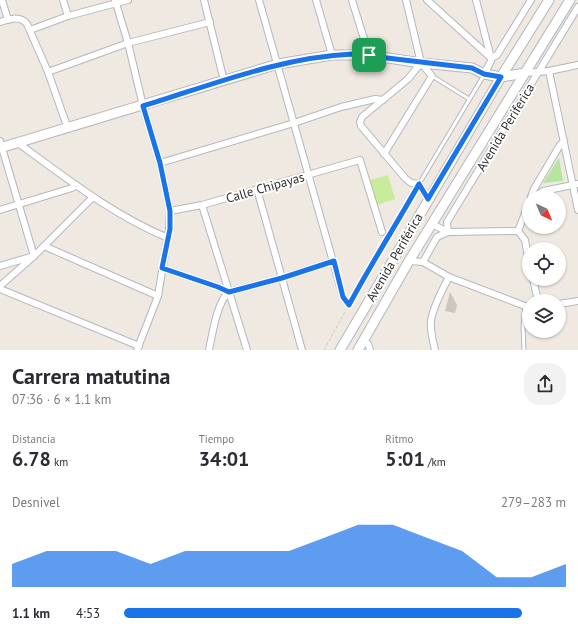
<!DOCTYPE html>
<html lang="es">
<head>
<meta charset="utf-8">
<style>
  :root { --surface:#fff; --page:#f2f2f3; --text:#2b2b33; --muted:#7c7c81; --accent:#1a73e8 }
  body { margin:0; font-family:"PT Sans",sans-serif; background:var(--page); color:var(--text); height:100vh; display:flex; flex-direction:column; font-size:15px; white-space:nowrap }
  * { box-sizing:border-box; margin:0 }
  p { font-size:13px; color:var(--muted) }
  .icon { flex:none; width:22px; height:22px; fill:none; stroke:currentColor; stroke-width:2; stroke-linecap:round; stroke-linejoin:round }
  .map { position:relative; height:350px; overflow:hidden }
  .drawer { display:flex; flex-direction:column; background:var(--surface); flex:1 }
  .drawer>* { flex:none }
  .needle { width:26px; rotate:136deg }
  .tools { position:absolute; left:522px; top:190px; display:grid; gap:8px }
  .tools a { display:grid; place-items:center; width:44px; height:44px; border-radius:50%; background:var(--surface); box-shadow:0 1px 3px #0004; font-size:20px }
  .pin { position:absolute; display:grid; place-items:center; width:34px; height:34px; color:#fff; margin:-17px; border-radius:8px; box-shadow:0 2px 6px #0006 }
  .round { display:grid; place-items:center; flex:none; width:42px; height:42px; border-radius:16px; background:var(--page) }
  .headline { display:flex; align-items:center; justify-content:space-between; height:68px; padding:0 12px }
  h1 { font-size:22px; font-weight:700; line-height:30px }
  .metrics { display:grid; grid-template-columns:repeat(3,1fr); gap:6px; height:68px; padding:4px 12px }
  .metrics div { display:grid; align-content:center }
  .metrics b { font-size:20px; font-weight:700 }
  .metrics small { font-size:11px; font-weight:400 }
  .metrics p { font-size:11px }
  .chart { height:112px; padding:8px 12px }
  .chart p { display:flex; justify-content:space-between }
  .chart svg { width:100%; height:72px; margin-top:4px; fill:var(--accent); opacity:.7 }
  ul { padding:0 12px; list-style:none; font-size:13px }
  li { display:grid; grid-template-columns:64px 48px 1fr; align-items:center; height:30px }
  li i { height:10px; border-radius:5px; background:var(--accent) }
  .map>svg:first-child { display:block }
  .green { fill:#b6e59e }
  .pitch { fill:#c9ec9a }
  .building { fill:#cbc7bf }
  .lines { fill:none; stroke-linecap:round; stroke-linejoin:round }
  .lane-casing { stroke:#b4b7c1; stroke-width:5 }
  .street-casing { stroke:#b4b7c1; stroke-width:8 }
  .secondary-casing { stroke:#b4b7c1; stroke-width:11 }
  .path { stroke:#c9c9c9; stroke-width:1; stroke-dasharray:3 2; stroke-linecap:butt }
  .lane { stroke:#fff; stroke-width:3 }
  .street { stroke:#fff; stroke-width:6 }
  .secondary { stroke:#fff; stroke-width:9 }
  .route-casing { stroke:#fff; stroke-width:8 }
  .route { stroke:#1a73e8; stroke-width:5 }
  .labels { text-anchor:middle; stroke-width:4; stroke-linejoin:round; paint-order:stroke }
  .street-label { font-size:13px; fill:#2e2e2e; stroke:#fff }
</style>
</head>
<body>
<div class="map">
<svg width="578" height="350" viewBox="0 0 578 350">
  <rect width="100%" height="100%" fill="#efe9e1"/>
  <!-- green -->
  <path class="green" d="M559,158L563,181L543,183Z"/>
  <!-- pitch -->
  <path class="pitch" d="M388,175L395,199L377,205L370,180Z"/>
  <!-- building -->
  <path class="building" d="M450,292L457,305L455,313L445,311Z"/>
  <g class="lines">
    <!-- lane casing -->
    <g class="lane-casing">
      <g id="lane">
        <path d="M432,76L469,99"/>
        <path d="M419,184L484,75"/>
        <path d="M524,350L523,327L525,306"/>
      </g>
    </g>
    <!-- street casing -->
    <g class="street-casing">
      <g id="street">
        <path d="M2,0L8,20"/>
        <path d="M63,0L68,16"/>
        <path d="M115,0L128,43L143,106L160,163L170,211L169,229L158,296L137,350"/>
        <path d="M204,0L224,81"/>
        <path d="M259,0L343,297L349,305"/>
        <path d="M316,0L332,55"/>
        <path d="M352,0L369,55"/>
        <path d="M427,0L491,58V61L484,74"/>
        <path d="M476,0L491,58L497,55L531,0"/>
        <path d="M0,22C10,19 20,15 27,24L48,72L68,129"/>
        <path d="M30,30L68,16L128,0"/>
        <path d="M421,63L408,79L362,117L360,122L361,126L405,178L411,183L419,184L428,199"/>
        <path d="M549,71L578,210"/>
        <path d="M48,72L128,43L210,22"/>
        <path d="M525,73L549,71L578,65"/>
        <path d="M0,141L34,256L0,266"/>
        <path d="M18,143C66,178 113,215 168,238"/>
        <path d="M384,154L432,76L421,63L406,0"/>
        <path d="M160,163L294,123L341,107L375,99L383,100"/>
        <path d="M257,189L302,350"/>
        <path d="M531,197L534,189L560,145L564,141"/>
        <path d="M534,197L543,191L578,184"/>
        <path d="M202,205L247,350"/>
        <path d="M0,210L72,188L76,185"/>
        <path d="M170,211L202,205L360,160L382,232"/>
        <path d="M432,224L448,232L447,222L578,7"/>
        <path d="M518,231L525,240L529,263"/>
        <path d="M518,231L529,203"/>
        <path d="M44,246L158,296"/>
        <path d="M409,261L423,262L437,237L448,232L518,231"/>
        <path d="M423,262L449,277L525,306H529"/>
        <path d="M162,268L218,287L229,292"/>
        <path d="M533,279L538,301"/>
        <path d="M0,286L34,256L93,197"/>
        <path d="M0,289L139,346"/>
        <path d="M559,304L578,301"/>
        <path d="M363,341L368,344L370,350"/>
        <path d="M209,350C212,336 217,301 229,292L282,278L334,261"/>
        <path d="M435,350C433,341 430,331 431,321C433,307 442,290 449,277"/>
      </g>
    </g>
    <!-- secondary casing -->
    <g class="secondary-casing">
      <g id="secondary">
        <path d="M0,148L278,64L332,55H369L421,63L472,68L484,74L501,77L525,73"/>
        <path d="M340,350L501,77L549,0"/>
        <path d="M358,350L409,261L570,0"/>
      </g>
    </g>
    <!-- path -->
    <g class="path">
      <path d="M353,298C373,262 395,226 415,190"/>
      <path d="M324,350L346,310"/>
    </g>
    <!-- lane -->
    <use href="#lane" class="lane"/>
    <!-- street -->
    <use href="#street" class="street"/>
    <!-- secondary -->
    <use href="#secondary" class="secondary"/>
  </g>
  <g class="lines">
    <!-- route casing -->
    <g class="route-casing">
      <path id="route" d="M353,54L472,68L484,74L501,77L428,199L419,184C396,225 371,264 349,305L343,297L334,261L282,278L229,292L218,287L162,268L170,229V211L160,163L143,106C212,85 281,57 353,54Z"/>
    </g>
    <!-- route -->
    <use href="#route" class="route"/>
  </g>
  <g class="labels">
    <!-- street labels -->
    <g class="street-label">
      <text transform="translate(505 127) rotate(-59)" y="5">Avenida Periferica</text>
      <text transform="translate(265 187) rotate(-16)" y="5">Calle Chipayas</text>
      <text transform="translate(394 257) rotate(-60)" y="5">Avenida Periférica</text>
    </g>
  </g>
</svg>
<div class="tools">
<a><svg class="needle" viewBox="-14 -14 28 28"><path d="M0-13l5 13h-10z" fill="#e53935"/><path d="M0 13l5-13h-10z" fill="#7c7c81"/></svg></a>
<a><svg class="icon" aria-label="locate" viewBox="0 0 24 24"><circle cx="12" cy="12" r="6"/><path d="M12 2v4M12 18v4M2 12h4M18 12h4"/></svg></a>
<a><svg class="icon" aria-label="layers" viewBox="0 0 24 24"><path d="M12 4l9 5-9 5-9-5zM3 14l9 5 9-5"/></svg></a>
</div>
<div class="pin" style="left:369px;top:55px;background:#1e9e55"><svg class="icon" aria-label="arrive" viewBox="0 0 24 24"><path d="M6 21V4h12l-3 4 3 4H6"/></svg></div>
</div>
<section class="drawer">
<div class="headline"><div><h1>Carrera matutina</h1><p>07:36 · 6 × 1.1 km</p></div><a class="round"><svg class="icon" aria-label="share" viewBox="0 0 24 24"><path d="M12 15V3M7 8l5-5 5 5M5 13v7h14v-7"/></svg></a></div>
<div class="metrics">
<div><p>Distancia</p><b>6.78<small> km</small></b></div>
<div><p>Tiempo</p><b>34:01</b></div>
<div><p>Ritmo</p><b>5:01<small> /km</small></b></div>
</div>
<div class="chart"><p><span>Desnivel</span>279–283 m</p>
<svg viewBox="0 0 160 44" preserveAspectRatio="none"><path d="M0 44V30L10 22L20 22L30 22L40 30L50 22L60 22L70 22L80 22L90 14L100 6L110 6L120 14L130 22L140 38L150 38L160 30V44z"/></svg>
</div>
<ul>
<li><b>1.1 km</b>4:53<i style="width:90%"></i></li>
</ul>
</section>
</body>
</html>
